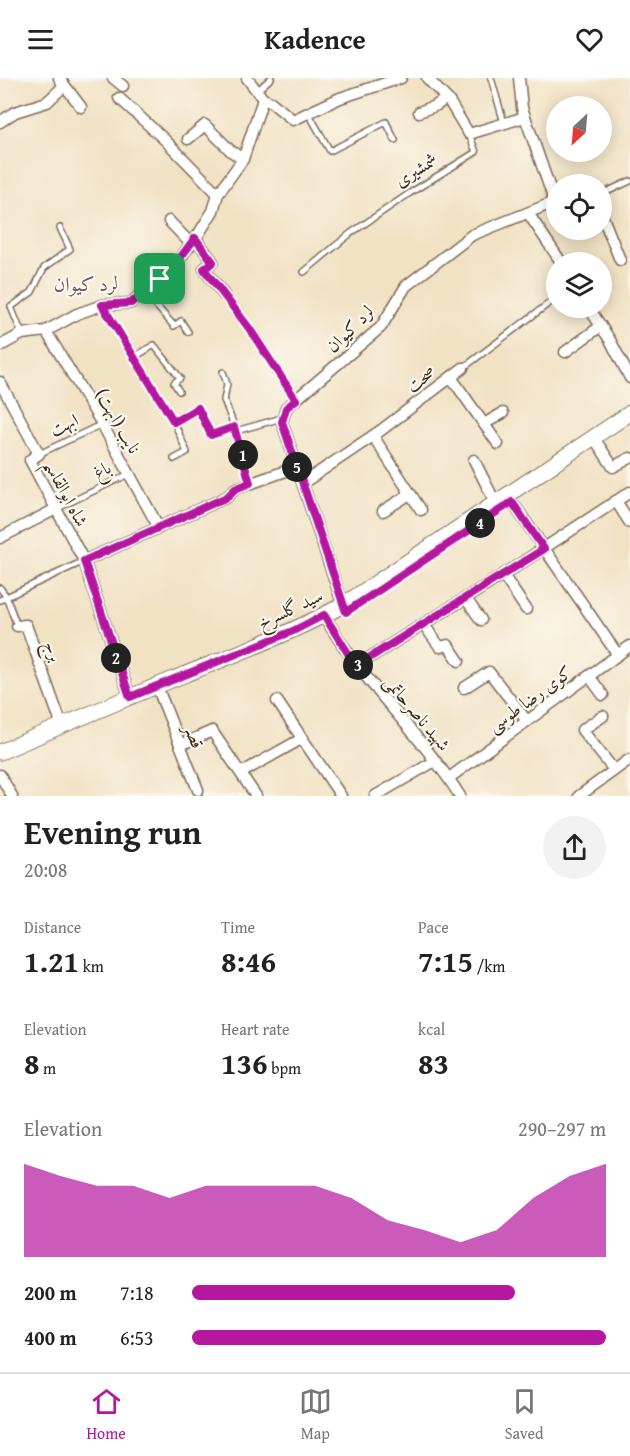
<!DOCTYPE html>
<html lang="en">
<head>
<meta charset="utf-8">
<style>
  :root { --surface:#fff; --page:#f2f2f2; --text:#222; --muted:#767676; --line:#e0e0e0; --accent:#b5179e }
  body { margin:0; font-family:"Gentium Book Plus",Amiri,serif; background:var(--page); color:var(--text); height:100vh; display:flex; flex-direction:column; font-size:22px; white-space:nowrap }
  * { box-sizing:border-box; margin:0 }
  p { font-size:20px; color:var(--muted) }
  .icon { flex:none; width:33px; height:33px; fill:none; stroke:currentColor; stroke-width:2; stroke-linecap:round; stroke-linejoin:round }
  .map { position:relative; height:718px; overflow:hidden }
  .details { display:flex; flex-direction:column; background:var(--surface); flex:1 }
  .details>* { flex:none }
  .needle { width:39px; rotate:206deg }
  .buttons { position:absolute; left:546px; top:18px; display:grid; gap:12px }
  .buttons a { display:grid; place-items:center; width:66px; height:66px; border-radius:50%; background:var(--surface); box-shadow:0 3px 15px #0003; font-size:30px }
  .pin { position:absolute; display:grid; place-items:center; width:51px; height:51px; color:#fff; margin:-26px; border-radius:12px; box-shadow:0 3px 9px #0006 }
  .km { position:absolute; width:30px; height:30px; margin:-15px; border-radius:50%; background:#222; color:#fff; font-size:16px; line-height:30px; text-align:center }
  .round { display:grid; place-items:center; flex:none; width:63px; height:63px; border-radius:32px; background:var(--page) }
  .headline { display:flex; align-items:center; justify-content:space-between; height:102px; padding:0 24px }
  h1 { font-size:33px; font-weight:700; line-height:45px }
  .figures { display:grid; grid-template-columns:repeat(3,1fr); gap:9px; height:102px; padding:6px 24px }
  .figures div { display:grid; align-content:center }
  .figures b { font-size:30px; font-weight:700 }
  .figures small { font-size:16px; font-weight:400 }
  .figures p { font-size:16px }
  .chart { height:168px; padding:12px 24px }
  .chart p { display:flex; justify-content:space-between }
  .chart svg { width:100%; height:108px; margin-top:6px; fill:var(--accent); opacity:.7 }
  ul { padding:0 24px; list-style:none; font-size:20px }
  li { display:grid; grid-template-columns:96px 72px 1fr; align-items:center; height:45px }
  li i { height:15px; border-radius:8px; background:var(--accent) }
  header { display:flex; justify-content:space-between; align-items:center; height:78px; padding:0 24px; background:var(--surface); font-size:27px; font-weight:700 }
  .tab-bar { display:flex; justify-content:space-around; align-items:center; height:84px; border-top:2px solid var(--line); background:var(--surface); font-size:16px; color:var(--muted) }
  .tab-bar a { display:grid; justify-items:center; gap:3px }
  .tab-bar .on { color:var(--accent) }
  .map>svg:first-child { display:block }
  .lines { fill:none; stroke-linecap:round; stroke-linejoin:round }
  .lane-casing { stroke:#7b6a58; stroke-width:8 }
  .street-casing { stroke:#7b6a58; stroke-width:13 }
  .secondary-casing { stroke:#7b6a58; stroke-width:17 }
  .lane { stroke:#fff; stroke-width:5 }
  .street { stroke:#fff; stroke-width:10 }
  .secondary { stroke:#fff; stroke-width:15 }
  .route-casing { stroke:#fff; stroke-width:12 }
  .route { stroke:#b5179e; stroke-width:8 }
  .labels { text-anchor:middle; stroke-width:4.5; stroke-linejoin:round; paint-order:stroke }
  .street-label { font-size:18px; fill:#3b2a1e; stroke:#fbf7ec }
  .neighbourhood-label { font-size:20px; fill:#6c5b62; stroke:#fbf7ec }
</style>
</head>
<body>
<header><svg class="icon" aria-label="menu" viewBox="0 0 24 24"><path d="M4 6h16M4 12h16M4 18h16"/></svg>Kadence<svg class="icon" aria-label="heart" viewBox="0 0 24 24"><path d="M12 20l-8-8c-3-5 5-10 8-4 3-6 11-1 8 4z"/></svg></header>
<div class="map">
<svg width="630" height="718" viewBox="0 0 630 718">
  <rect width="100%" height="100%" fill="#fbf7ec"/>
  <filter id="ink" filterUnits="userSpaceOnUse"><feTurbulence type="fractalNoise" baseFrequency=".0167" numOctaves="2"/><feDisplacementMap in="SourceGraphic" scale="12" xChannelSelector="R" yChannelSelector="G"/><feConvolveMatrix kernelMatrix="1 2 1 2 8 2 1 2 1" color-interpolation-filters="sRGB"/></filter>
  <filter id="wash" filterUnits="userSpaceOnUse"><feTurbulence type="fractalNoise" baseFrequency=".008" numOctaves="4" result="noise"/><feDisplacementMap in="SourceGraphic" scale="24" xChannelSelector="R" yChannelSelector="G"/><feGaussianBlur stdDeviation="1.35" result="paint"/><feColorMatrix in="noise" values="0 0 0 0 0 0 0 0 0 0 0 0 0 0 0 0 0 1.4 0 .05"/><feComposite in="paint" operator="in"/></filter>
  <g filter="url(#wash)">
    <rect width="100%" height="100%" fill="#f1e2c4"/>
  </g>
  <g filter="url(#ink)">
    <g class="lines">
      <!-- lane casing -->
      <g class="lane-casing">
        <g id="lane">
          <path d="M491,0L504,45"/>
          <path d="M257,13L271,0"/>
          <path d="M309,36L330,73L386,44L395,62"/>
          <path d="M602,116L630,103"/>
          <path d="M304,194L351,155L410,115L476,74L469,56"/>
          <path d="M145,215L174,248L181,243L188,254"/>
          <path d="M224,217L249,250L295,322"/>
          <path d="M102,227L174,344L187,374L174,381"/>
          <path d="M22,256L11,229L32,214L44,190L70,171L60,150"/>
          <path d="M133,280L154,267L180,300L174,305L179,313"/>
          <path d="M463,290L556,220"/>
          <path d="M223,294L227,306L224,322L236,353L250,405"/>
          <path d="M174,344L197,330L211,357L234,349"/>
          <path d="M236,353L282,340"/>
          <path d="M39,376L102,346"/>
          <path d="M56,431L129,396"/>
          <path d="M0,510L6,518L17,548"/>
          <path d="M0,522L84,483"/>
        </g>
      </g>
      <!-- street casing -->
      <g class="street-casing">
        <g id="street">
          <path d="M59,0L81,29"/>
          <path d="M113,0L123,8"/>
          <path d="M427,0L449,23L469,56L525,39"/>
          <path d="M119,20L165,62L218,116"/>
          <path d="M263,21L271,24L293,42L340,20L401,0"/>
          <path d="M419,34L437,27L446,20"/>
          <path d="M0,44L15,34L47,24L64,8"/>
          <path d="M188,61L205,47L231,73L243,81"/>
          <path d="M528,135L561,184"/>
          <path d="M602,137L620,182"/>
          <path d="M169,143L191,166"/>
          <path d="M195,160L213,184L204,191L224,217"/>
          <path d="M589,230L610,262L630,300"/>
          <path d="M46,253L102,346L159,450"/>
          <path d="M0,268L22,256L46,253L77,236L102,227L131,225L174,188L198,157L213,133L218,116L243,81L263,21L247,0"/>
          <path d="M565,274L601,248"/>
          <path d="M451,299L498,366"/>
          <path d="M0,304L39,376L30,382L84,483L130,619"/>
          <path d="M484,346L503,335"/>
          <path d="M373,358L421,432"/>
          <path d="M598,366L613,389L630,380"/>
          <path d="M474,382L495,424"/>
          <path d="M303,405L380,353L463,290"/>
          <path d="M616,423L630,445"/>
          <path d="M512,424L618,577"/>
          <path d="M383,433L410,416"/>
          <path d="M0,460L56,431"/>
          <path d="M84,483L227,419L235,411L297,389"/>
          <path d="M503,497L526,531"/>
          <path d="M466,521L481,542"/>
          <path d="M343,527L282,344L286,330L381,249L406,208L472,157L547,127L556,128L522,30L519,0"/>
          <path d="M324,537C361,604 420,654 460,718"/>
          <path d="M424,547L440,569L448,567L459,583"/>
          <path d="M17,548L26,547L62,648"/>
          <path d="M356,588L503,497L630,414"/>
          <path d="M589,598L603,617"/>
          <path d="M464,610L489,594L527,643"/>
          <path d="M160,616L198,712"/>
          <path d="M277,623L341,718"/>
          <path d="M603,638L582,652L614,692"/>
          <path d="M180,667L212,653L256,718"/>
          <path d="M241,695L303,660"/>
          <path d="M0,697L12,718"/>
          <path d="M449,700L630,568"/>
          <path d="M375,718L435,683"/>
          <path d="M579,718L630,681"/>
        </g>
      </g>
      <!-- secondary casing -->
      <g class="secondary-casing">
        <path id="secondary" d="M0,674C59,649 117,624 176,600C233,577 290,556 343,527L630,335"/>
      </g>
      <!-- lane -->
      <use href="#lane" class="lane"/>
      <!-- street -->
      <use href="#street" class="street"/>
      <!-- secondary -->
      <use href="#secondary" class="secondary"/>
    </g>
  </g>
  <g class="lines" filter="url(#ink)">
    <!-- route casing -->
    <g class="route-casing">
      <path id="route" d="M195,160L213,184L204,191L249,250L296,322L286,330L282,344L346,534L512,424L544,471L356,588L324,537L293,553L130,619L84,483L227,419L235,411L250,405L234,349L211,357L198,330L174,344L102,227L131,225L174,188Z"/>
    </g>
    <!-- route -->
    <use href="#route" class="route"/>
  </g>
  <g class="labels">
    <!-- street labels -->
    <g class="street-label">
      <text transform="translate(416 92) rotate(-32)" y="6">شمشیری</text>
      <text transform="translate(350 251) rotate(-44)" y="6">لرد کیوان</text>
      <text transform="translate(421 301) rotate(-37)" y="6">صحت</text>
      <text transform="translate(118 343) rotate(60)" y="6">نایب (ابهت)</text>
      <text transform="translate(64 347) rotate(-26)" y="6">ابهت</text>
      <text transform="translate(102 392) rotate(-26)" y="6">باغ</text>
      <text transform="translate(66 415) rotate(62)" y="6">شاه ابوالقاسم</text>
      <text transform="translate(290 531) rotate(-25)" y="6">سید گلسرخ</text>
      <text transform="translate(53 573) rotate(70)" y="6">برج</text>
      <text transform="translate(530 621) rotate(-36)" y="6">کوی رضا طوسی</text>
      <text transform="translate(417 635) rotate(50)" y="6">شهید ناصرحاتمی</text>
      <text transform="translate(194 658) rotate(68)" y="6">قصر</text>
    </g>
    <!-- neighbourhood labels -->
    <g class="neighbourhood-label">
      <text x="86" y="213">لرد کیوان</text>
    </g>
  </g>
</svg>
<div class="buttons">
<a><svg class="needle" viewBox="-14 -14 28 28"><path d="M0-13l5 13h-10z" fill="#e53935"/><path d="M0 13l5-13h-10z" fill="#767676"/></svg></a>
<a><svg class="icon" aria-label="locate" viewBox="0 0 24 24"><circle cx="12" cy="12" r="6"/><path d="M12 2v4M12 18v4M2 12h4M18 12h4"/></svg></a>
<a><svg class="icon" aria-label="layers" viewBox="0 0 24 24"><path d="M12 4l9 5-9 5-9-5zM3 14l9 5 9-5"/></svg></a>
</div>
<div class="pin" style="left:160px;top:201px;background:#1e9e55"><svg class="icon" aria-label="arrive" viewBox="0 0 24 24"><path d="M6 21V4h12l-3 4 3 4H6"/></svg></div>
<b class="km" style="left:243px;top:377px">1</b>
<b class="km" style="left:116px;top:580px">2</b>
<b class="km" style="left:358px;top:587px">3</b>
<b class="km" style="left:480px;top:445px">4</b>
<b class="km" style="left:297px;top:389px">5</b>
</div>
<section class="details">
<div class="headline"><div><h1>Evening run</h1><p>20:08</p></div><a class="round"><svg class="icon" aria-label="share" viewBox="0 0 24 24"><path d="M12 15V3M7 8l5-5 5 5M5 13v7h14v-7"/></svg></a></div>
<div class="figures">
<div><p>Distance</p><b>1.21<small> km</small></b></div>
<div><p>Time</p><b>8:46</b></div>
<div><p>Pace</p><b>7:15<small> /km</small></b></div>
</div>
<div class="figures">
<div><p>Elevation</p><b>8<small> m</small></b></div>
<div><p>Heart rate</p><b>136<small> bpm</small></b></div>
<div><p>kcal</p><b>83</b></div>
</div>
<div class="chart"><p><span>Elevation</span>290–297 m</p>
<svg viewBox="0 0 160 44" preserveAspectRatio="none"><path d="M0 44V6L10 11L20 15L30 15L40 20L50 15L60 15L70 15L80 15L90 20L100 29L110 33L120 38L130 33L140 20L150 11L160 6V44z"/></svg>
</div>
<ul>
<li><b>200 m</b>7:18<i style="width:78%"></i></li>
<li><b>400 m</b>6:53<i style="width:100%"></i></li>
</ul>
</section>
<nav class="tab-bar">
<a class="on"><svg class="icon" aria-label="home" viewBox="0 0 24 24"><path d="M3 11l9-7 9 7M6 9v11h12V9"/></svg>Home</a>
<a><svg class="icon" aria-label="map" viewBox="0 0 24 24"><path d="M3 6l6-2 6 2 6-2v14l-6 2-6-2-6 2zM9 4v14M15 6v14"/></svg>Map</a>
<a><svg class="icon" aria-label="saved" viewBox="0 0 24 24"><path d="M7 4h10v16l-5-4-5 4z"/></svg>Saved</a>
</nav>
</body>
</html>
